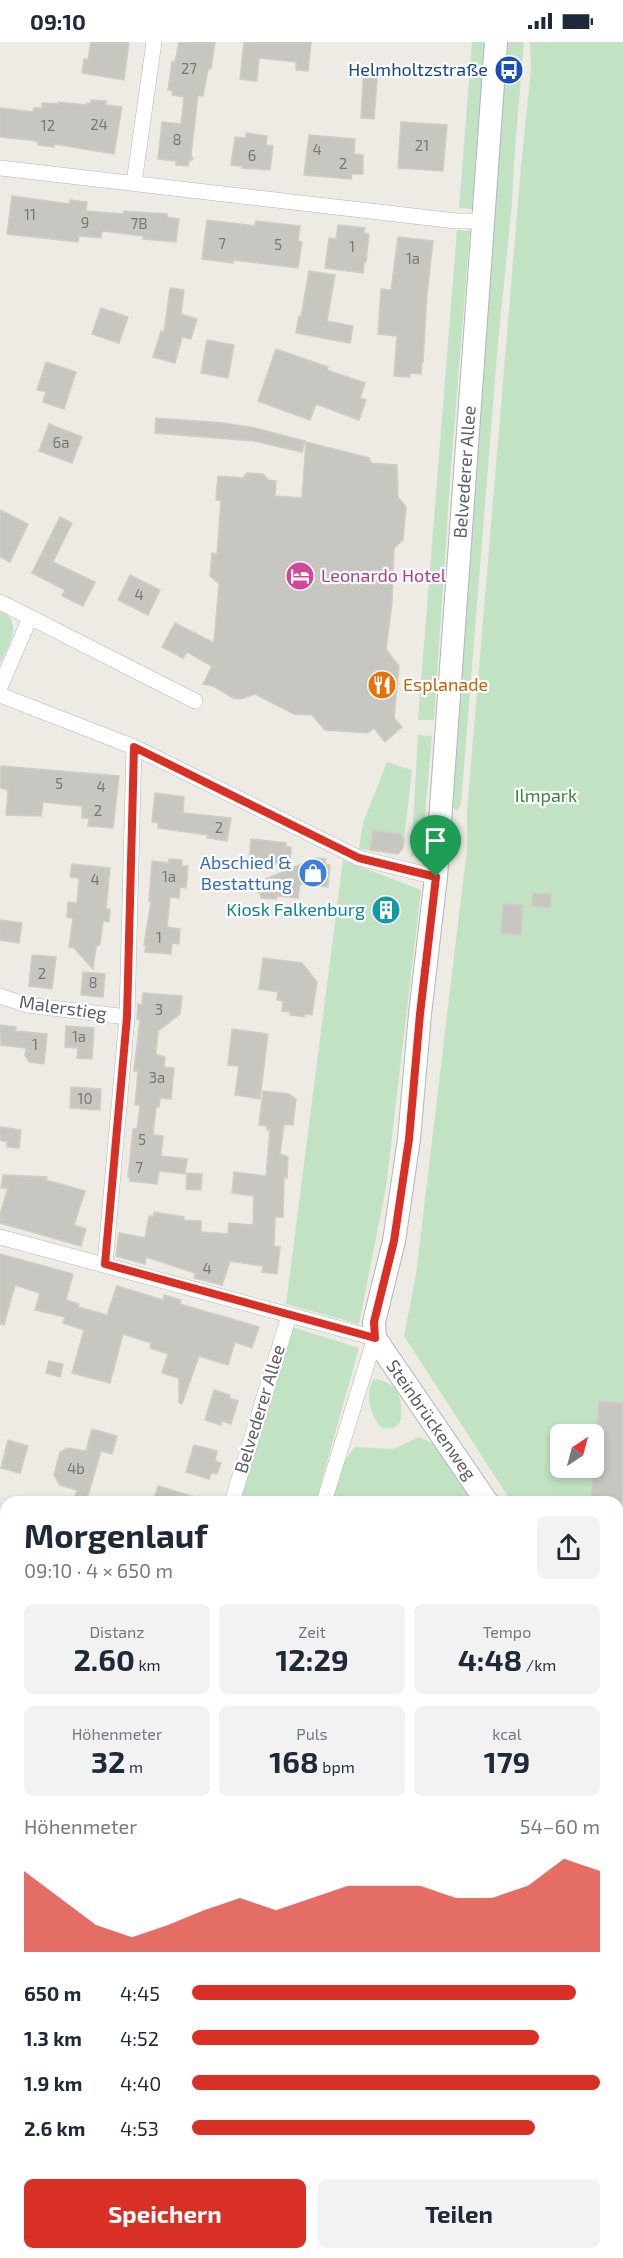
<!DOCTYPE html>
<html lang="de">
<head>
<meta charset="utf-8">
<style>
  :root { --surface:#fff; --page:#f2f2f3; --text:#1f2937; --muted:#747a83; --accent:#d93025 }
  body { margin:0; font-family:"Exo 2",sans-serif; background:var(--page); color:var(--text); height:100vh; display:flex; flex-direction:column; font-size:22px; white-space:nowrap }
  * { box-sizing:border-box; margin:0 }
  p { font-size:20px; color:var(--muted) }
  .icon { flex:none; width:33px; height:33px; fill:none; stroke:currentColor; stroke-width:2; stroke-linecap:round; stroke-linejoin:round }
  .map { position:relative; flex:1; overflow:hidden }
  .drawer { position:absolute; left:0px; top:1454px; width:624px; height:764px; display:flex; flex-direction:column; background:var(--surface); border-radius:18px 18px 0 0; box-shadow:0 3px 9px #0003 }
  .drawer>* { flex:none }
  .needle { width:39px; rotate:36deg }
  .fabs { position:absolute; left:550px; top:1382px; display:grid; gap:12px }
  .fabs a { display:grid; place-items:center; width:54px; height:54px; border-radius:9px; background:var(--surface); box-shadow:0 3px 9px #0003; font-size:30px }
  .pin { position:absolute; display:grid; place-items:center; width:51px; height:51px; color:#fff; margin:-62px -26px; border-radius:50% 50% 50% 0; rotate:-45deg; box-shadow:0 0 6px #0007 }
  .pin .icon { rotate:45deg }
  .round { display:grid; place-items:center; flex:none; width:63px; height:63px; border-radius:9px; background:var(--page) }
  .summary { display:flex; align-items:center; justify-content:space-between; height:102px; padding:0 24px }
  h1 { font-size:33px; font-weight:700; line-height:45px }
  .stats { display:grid; grid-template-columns:repeat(3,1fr); gap:9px; height:102px; padding:6px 24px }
  .stats div { display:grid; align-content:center; border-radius:9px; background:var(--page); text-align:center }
  .stats b { font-size:30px; font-weight:700 }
  .stats small { font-size:16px; font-weight:400 }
  .stats p { font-size:16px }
  .chart { height:168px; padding:12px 24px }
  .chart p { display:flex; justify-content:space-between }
  .chart svg { width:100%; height:108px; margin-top:6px; fill:var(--accent); opacity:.7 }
  .cta { display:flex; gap:12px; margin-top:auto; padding:12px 24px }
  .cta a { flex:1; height:69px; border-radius:9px; background:var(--accent); color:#fff; font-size:24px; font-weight:700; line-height:69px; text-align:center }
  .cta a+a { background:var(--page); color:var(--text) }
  ul { padding:0 24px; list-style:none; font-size:20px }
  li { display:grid; grid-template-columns:96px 72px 1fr; align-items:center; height:45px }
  li i { height:15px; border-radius:8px; background:var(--accent) }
  .status { display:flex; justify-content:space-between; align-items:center; height:42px; padding:0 30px; background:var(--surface); direction:ltr }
  .status svg { height:16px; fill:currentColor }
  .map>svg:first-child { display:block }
  .education { fill:#dddad1 }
  .green { fill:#c1e3c3; fill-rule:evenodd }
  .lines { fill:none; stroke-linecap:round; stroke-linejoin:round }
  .stream { stroke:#a7d2f9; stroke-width:5 }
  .building { fill:#c8c6c0; stroke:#d1cdc2; stroke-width:1.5 }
  .street-casing { stroke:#b4b5b9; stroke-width:16 }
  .secondary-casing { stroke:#b2b5ba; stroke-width:24 }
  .street { stroke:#fff; stroke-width:15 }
  .secondary { stroke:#fff; stroke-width:22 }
  .route-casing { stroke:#fff; stroke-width:12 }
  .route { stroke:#d93025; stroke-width:8 }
  .labels { text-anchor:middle; stroke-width:4.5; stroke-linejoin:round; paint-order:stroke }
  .number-label { font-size:15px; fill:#76787a }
  .transit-label { font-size:18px; fill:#164399; stroke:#fff; text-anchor:end }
  .street-label { font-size:18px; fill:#5b5e63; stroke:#fff }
  .hotel-label { font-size:18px; fill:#b23c85; stroke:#fff; text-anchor:start }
  .food-label { font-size:18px; fill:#c56008; stroke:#fff; text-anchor:start }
  .park-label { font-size:18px; fill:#3b8241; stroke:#fff }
  .shop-label { font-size:18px; fill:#366cbe; stroke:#fff; text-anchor:end }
  .culture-label { font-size:18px; fill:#0d838f; stroke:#fff; text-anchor:end }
</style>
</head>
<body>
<div class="status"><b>09:10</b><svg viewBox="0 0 49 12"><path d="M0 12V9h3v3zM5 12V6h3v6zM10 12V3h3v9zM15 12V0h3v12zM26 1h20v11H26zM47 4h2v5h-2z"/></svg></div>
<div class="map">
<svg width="623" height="2216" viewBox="0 0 623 2216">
  <rect width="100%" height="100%" fill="#edebe3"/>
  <!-- education -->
  <path class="education" d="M0,1674L6,1675V2009L0,2008Z"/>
  <!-- green -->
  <g class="green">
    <path d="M472,0H485L472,167L459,166Z"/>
    <path d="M508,0H524L514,119L512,162L498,300L461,762L457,769L452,765L479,367Z"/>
    <path d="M530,0H623V1625L618,1619V1460L511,1459L404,1294L416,1233L467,806V769L521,125L531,27ZM561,1392H594V1425H561Z"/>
    <path d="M457,188L470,189L451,425L434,678H418Z"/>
    <path d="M0,568C25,580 8,603 0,622Z"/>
    <path d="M418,693L432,694L422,806L411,815Z"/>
    <path d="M387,720L412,728L404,798L396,791L373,788L370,808L359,807L363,781Z"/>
    <path d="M343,818L421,848L386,1145L359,1282L286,1262Z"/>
    <path d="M292,1285L359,1306L316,1459L240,1460Z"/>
    <path d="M377,1337C399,1342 402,1356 401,1377C397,1387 390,1388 381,1385C370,1374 365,1352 373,1338Z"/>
    <path d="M419,1395C446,1404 461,1437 477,1460H326L342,1423L355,1405L394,1407Z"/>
    <path d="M618,1656L623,1662V1818L618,1823Z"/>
    <path d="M618,1920L623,1924V2076L618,2083Z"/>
    <path d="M26,2211H110L108,2216H25Z"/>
    <path d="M123,2211H240L122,2213Z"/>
    <path d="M282,2211H503L504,2216H265Z"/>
  </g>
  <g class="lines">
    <!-- stream -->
    <path class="stream" d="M618,1592L623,1589"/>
  </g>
  <!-- building -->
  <g class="building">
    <path d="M91,0H129L124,38L82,31L84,17L88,18Z"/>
    <path d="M179,0H215L211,27H208L203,54L198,53L191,113L193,117L189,120L188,124L176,123V119L158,117L162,80L181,82L184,55L172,53V48H168L172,20H175Z"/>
    <path d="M244,0H311L308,29L296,28V20L259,16L257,39L240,37Z"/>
    <path d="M364,26L378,27L374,77L361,76Z"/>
    <path d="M91,58L106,59V63L122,65L114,112L54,102V105L38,103V100L30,98L0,95V66L33,70L34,66H42V61L58,62V60L87,63V61H91Z"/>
    <path d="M401,80L447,83L443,129L398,126Z"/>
    <path d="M246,91L267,94L266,103L273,104L270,128L242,126V124L231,123L235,95L246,96Z"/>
    <path d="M309,93L355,97L354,112L363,113V132H352L351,137L304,133Z"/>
    <path d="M12,154L69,162L70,158L87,160L86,169L124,172V169L167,172V175L179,177L176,200L143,197V194L102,189L101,196L79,194L78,200L7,192Z"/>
    <path d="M207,178L255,184L256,179L300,184L298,199L302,200L298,226L234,218L233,221L202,217Z"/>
    <path d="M338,183L365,186L364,191L369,192L366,220H364L363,231L325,226L329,196L336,197Z"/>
    <path d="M398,195L433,199L427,252L423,320H422L421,332L410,331V335L394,334L397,294L378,292L381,247L391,248Z"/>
    <path d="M309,229L335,233L327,279L353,284L350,301L296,291L299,274L301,275Z"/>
    <path d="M170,246L184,248L181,272L197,277L191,297L182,295L175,321L153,315L161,289L164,290Z"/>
    <path d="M101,266L128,275L119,301L92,292Z"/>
    <path d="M207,298L234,303L228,336L201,331Z"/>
    <path d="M276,307L328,325L327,328L365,341L360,356L366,358L359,378L316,362L310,378L258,359Z"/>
    <path d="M46,320L76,330L64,367L43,360L46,350L37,348Z"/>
    <path d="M156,376L224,381L255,386L305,399L302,410L254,399L155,391Z"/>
    <path d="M49,382L82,395L72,421L39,409Z"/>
    <path d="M306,400L369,416L371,421L397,423L398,455L406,465L403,498L394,506L392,561L386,608L399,624L394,676L402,685L385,700L374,686L368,691L325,688L312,673L294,672L255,652L240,657L233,656L213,644L203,642L212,624L187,610L183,616L162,605L175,581L214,601L219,542L210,534L212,511L217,512L221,459L216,458L218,434L243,436L247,431L263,432L268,438L276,439L275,454L302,456Z"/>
    <path d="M0,468L28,482L10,520L0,515Z"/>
    <path d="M60,475L72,481L53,520L95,540L83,564L62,554L65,548L32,531Z"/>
    <path d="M130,533L160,548L148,573L118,558Z"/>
    <path d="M1,724L119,734L113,786L88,784L89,776H82V764L43,760L41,774L6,773L8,748L0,746Z"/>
    <path d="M155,751L184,755L183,771L231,776L227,799L207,796L208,793L158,786V781L152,780Z"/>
    <path d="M373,788L400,792L404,798L403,806L398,812L370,808Z"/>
    <path d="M251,797L286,801V805H291L290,823L249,819Z"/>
    <path d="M316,816L326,817L325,822L330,823L328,845L300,842L298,856L277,854L276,857L261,856V853L255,848L256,841Z"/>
    <path d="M169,817L182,818V824H188L186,846L180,845L179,856L170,855L167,885L180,887L179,902L172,901L171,912L145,910L146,903H144L151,859H149L152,819L169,821Z"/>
    <path d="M72,822L110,826L106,867H110L109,880L103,879L100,902L96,905L93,927L74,906L69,905L73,876L67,875L68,860L77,861L79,836L70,835Z"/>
    <path d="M533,851L551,852L550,866L532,864Z"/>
    <path d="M503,862L523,863L521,893L501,891Z"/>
    <path d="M0,878L22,881L19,901L0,898Z"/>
    <path d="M32,913L56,915L52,947L29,944Z"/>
    <path d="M263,916L302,921L317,940L312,973L304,972V975L290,973L291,970L282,969L283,959L277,958L278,950L259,947Z"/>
    <path d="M83,930L105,932L103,955L81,953Z"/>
    <path d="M143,951L182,954L180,972L158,989L156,1012L165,1015L164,1025L174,1026L171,1057L160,1056L159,1065H156L153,1093L163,1094L161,1114L187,1117L185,1132L159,1129L157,1142L130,1139V1136L128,1135L133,1087H137L140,1063H135L138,1029H134L140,977H137L138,962L142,963Z"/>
    <path d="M0,983L16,985L15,989L47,992L44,1022L29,1020L25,1013L26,1006L1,1003Z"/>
    <path d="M66,984L94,986L92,1017L77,1016L78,1006L65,1005Z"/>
    <path d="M232,987L268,992L260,1057L235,1053L239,1024L228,1023Z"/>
    <path d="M71,1045L101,1047L100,1068L70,1066Z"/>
    <path d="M263,1049L289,1052L296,1057L293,1083L284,1082L280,1112L288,1115L287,1136H284L283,1175H275L274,1204L280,1205L277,1232L262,1230L263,1224L230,1219L222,1243L194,1236L195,1231L146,1215L145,1222L116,1214L119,1191L145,1196L149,1174L153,1175L154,1170L184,1175V1178L201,1179V1190L228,1192L229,1181L253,1183L254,1154L232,1151L234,1130L266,1134L270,1088H267V1084L259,1083Z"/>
    <path d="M0,1085L21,1088L19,1106L7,1105V1100L0,1098Z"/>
    <path d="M187,1131L202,1132L201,1148L186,1147Z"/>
    <path d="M3,1133L47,1135L46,1138L85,1149L74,1183L86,1187L81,1204L0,1181V1172L8,1146H1Z"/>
    <path d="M0,1212L73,1232L66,1258L79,1262L78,1265L107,1273L117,1244L163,1258L164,1253L181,1258L180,1262L259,1285L252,1306L235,1300L228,1323L199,1314L182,1362L179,1361V1336L162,1331L168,1312L150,1306L151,1301L123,1292L110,1341L72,1331L84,1288L63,1281L65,1275L35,1268L40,1251L15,1243L4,1283L0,1282Z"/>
    <path d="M49,1319L63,1322L60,1335L46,1331Z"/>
    <path d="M214,1348L230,1353L229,1356L238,1359L231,1382L222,1379L221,1383L205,1378Z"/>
    <path d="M599,1359L623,1361V1460H591Z"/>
    <path d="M92,1387L117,1394L112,1412L101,1409L86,1460H74L77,1448L60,1443L54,1433L60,1410L68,1406L86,1409Z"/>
    <path d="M8,1398L28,1404L20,1431L1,1426Z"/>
    <path d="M194,1403L217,1409L215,1419L221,1421L217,1432L211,1431L209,1437L186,1430Z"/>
    <path d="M158,1444L198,1456V1460H153Z"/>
  </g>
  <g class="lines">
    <!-- street casing -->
    <g class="street-casing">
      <g id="street">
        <path d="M0,126L456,179H483"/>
        <path d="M134,141L154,0"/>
        <path d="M0,560L195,659"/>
        <path d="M0,645L30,576"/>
        <path d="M0,653L134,705L359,816L436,835"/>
        <path d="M0,954L27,963L127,975"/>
        <path d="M0,1195L375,1296L324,1460"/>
        <path d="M105,1222L127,975L134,705"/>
        <path d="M232,1460L289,1274"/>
        <path d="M0,1588L6,1589"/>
        <path d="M0,2018L6,2020"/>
        <path d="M19,2216L20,2211"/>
        <path d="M116,2216L117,2211"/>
      </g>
    </g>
    <!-- secondary casing -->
    <g class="secondary-casing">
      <g id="secondary">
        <path d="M487,1460L375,1296L374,1280L394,1199L409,1097L420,972L436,835L496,0"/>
        <path d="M618,1641L623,1645"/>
      </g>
    </g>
    <!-- street -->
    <use href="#street" class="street"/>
    <!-- secondary -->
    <use href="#secondary" class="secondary"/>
  </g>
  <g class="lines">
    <!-- route casing -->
    <g class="route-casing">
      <path id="route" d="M134,705L359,816L436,835L420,972L409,1097L394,1199L374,1280L375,1296L105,1222L127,975Z"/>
    </g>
    <!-- route -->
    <use href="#route" class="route"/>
  </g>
  <!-- icons -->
  <defs>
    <g id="bus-disc" transform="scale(1.5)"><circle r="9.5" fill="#1a4fb4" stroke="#fff"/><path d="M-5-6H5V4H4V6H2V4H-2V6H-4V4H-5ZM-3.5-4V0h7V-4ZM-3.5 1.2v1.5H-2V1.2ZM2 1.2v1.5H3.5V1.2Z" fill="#fff"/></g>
    <g id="hotel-disc" transform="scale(1.5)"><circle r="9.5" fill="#d1479c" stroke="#fff"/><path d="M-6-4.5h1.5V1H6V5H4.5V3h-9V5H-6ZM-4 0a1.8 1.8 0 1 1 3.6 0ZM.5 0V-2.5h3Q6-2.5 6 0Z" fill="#fff"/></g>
    <g id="restaurant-disc" transform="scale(1.5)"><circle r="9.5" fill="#e8710a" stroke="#fff"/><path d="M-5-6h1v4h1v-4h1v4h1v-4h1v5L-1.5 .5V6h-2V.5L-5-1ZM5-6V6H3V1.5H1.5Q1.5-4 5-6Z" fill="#fff"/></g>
    <g id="shop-disc" transform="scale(1.5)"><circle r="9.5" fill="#3f7fe0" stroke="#fff"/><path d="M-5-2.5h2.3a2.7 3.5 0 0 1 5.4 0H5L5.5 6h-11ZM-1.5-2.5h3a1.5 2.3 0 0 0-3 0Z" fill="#fff"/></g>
    <g id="building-disc" transform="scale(1.5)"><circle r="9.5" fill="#0f9aa8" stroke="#fff"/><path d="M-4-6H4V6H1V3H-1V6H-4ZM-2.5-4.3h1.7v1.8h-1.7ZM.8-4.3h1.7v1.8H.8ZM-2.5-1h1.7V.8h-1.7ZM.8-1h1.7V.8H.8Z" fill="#fff"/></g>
  </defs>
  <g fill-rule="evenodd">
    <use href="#bus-disc" x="509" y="28"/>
    <use href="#hotel-disc" x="300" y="534"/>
    <use href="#restaurant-disc" x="382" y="643"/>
    <use href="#shop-disc" x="313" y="831"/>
    <use href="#building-disc" x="386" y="868"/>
  </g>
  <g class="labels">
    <!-- number labels -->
    <g class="number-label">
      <text x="189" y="32">27</text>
      <text x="99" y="88">24</text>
      <text x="48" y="89">12</text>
      <text x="177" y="103">8</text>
      <text x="422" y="109">21</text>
      <text x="317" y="113">4</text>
      <text x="252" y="119">6</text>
      <text x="343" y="127">2</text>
      <text x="30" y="178">11</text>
      <text x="85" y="186">9</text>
      <text x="139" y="187">7B</text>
      <text x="222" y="207">7</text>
      <text x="278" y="208">5</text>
      <text x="352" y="210">1</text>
      <text x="413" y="222">1a</text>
      <text x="61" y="406">6a</text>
      <text x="139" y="558">4</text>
      <text x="59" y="747">5</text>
      <text x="101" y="750">4</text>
      <text x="98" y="774">2</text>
      <text x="219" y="791">2</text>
      <text x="169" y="840">1a</text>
      <text x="95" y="843">4</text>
      <text x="159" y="901">1</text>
      <text x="42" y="937">2</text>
      <text x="93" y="946">8</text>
      <text x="159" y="973">3</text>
      <text x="79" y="1000">1a</text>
      <text x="35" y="1008">1</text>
      <text x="157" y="1041">3a</text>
      <text x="85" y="1062">10</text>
      <text x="142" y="1103">5</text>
      <text x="139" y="1131">7</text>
      <text x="207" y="1232">4</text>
      <text x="76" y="1432">4b</text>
    </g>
    <!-- transit labels -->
    <g class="transit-label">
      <text x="488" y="34">Helmholtzstraße</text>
    </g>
    <!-- street labels -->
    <g class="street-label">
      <text transform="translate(465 430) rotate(-86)" y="6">Belvederer Allee</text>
      <text transform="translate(63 966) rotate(8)" y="6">Malerstieg</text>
      <text transform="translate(260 1367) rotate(-73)" y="6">Belvederer Allee</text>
      <text transform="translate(431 1378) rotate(55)" y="6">Steinbrückenweg</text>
    </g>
    <!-- hotel labels -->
    <g class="hotel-label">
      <text x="321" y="540">Leonardo Hotel</text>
    </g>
    <!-- food labels -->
    <g class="food-label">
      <text x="403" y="649">Esplanade</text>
    </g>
    <!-- park labels -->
    <g class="park-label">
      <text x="546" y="760">Ilmpark</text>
    </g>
    <!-- shop labels -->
    <g class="shop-label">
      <text x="292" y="827">Abschied &amp;<tspan x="292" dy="21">Bestattung</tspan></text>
    </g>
    <!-- culture labels -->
    <g class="culture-label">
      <text x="365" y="874">Kiosk Falkenburg</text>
    </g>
  </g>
</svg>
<div class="fabs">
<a><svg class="needle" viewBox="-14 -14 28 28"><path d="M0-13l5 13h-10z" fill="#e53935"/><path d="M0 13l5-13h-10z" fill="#747a83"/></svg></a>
</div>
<div class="pin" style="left:436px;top:835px;background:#1e9e55"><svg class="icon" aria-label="arrive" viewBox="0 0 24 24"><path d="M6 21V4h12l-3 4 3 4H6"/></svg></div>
<section class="drawer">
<div class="summary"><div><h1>Morgenlauf</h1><p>09:10 · 4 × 650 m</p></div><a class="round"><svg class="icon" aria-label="share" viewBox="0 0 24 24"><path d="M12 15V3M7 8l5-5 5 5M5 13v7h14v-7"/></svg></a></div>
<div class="stats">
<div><p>Distanz</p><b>2.60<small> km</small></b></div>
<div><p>Zeit</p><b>12:29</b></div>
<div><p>Tempo</p><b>4:48<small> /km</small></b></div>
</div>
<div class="stats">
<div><p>Höhenmeter</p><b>32<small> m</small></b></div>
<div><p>Puls</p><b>168<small> bpm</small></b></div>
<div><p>kcal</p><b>179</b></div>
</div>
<div class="chart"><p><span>Höhenmeter</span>54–60 m</p>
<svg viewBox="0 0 160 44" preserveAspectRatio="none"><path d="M0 44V11L10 22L20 33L30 38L40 33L50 27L60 22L70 27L80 22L90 17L100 17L110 17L120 22L130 22L140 17L150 6L160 11V44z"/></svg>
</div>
<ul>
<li><b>650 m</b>4:45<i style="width:94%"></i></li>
<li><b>1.3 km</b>4:52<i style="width:85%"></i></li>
<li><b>1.9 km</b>4:40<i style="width:100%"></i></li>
<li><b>2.6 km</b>4:53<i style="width:84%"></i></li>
</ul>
<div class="cta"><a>Speichern</a><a>Teilen</a></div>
</section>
</div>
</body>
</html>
